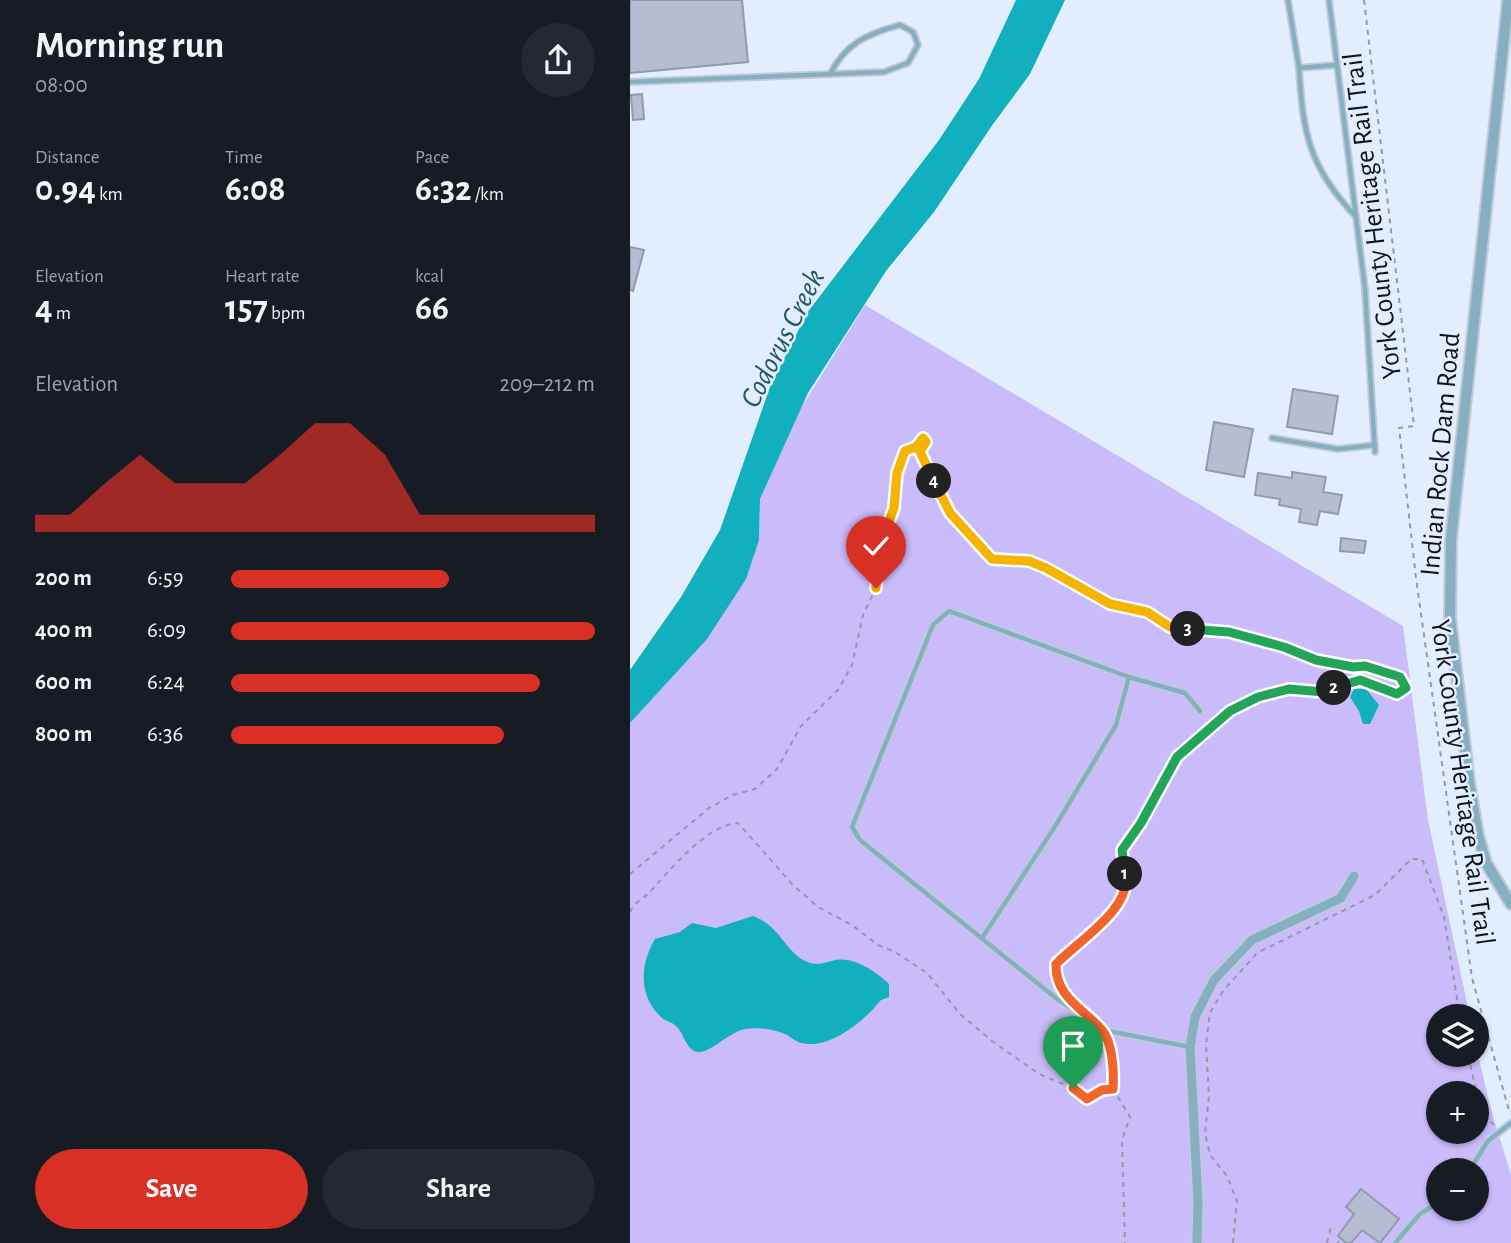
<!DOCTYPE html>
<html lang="en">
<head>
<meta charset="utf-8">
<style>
  :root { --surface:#171b24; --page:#242831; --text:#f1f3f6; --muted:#9ea1a6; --accent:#d93025 }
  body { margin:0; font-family:"Alegreya Sans",sans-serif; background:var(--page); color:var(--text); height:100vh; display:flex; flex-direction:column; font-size:26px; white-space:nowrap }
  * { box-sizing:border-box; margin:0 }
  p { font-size:23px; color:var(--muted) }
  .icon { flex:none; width:38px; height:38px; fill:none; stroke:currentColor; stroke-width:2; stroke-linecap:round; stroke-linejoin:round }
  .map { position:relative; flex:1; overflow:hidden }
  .drawer { display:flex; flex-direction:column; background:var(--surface); width:630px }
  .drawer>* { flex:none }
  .tools { position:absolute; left:796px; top:1004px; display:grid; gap:14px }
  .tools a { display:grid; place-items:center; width:63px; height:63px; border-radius:50%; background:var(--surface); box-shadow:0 2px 5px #0004; font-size:35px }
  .pin { position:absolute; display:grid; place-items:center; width:60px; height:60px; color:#fff; margin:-72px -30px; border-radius:50% 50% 50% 0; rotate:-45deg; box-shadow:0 0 7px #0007 }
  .pin .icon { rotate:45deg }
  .km { position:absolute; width:35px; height:35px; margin:-18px; border-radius:50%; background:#222; color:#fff; font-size:19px; line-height:35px; text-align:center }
  .round { display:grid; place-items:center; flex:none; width:74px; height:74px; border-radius:37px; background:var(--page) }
  .head { display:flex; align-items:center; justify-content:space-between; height:119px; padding:0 35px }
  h1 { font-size:38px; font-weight:600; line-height:52px }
  .figures { display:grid; grid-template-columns:repeat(3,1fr); gap:10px; height:119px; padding:7px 35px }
  .figures div { display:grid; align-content:center }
  .figures b { font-size:35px; font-weight:600 }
  .figures small { font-size:19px; font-weight:400 }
  .figures p { font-size:19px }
  .chart { height:196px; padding:14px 35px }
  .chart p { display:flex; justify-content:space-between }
  .chart svg { width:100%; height:126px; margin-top:7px; fill:var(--accent); opacity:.7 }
  .primary-button { display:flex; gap:14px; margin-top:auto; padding:14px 35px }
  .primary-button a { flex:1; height:80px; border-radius:42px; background:var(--accent); color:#fff; font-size:28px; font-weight:600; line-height:80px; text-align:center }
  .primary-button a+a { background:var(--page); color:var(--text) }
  ul { padding:0 35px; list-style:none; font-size:23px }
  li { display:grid; grid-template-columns:112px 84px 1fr; align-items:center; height:52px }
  li i { height:18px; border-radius:9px; background:var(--accent) }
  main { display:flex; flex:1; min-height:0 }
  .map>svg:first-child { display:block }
  .green { fill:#cabbfa; fill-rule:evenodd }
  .water { fill:#12b0bf }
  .building { fill:#b6bcd1; stroke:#949aae; stroke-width:2 }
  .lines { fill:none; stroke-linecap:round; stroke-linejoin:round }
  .service-casing { stroke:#c0cbd9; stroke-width:8 }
  .minor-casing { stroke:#c0cbd9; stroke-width:12 }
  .tertiary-casing { stroke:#c0cbd9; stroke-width:14 }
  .path { stroke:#919aa6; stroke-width:2; stroke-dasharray:5 5; stroke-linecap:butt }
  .service { stroke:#86afc2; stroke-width:4.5 }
  .minor { stroke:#86afc2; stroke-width:9 }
  .tertiary { stroke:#86afc2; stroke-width:10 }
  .split-1-casing { stroke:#fff; stroke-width:14 }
  .split-2-casing { stroke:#fff; stroke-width:14 }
  .split-3-casing { stroke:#fff; stroke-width:14 }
  .split-4-casing { stroke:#fff; stroke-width:14 }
  .split-5-casing { stroke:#fff; stroke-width:14 }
  .split-1 { stroke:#f0652b; stroke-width:9 }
  .split-2 { stroke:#22a559; stroke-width:9 }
  .split-3 { stroke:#22a559; stroke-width:9 }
  .split-4 { stroke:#f5b400; stroke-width:9 }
  .split-5 { stroke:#f5b400; stroke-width:9 }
  .labels { text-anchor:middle; stroke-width:5; stroke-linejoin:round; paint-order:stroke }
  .street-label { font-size:28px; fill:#0e141a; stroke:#e2eefd }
  .water-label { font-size:30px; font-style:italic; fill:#225a60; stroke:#e2eefd }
</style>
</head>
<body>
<main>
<section class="drawer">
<div class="head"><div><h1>Morning run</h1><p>08:00</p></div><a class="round"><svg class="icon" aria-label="share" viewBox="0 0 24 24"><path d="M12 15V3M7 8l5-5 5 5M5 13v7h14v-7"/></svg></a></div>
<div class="figures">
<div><p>Distance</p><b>0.94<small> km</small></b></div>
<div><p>Time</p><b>6:08</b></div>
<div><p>Pace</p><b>6:32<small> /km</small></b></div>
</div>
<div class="figures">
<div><p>Elevation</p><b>4<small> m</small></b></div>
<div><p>Heart rate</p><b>157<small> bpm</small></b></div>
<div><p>kcal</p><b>66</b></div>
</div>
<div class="chart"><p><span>Elevation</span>209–212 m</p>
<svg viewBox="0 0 160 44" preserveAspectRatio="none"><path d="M0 44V38L10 38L20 27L30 17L40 27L50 27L60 27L70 17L80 6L90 6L100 17L110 38L120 38L130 38L140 38L150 38L160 38V44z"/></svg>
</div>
<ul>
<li><b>200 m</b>6:59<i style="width:60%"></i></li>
<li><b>400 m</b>6:09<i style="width:100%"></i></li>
<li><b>600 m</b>6:24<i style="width:85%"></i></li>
<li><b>800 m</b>6:36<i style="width:75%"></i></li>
</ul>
<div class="primary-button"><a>Save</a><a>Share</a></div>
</section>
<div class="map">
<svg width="881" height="1243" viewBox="0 0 881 1243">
  <rect width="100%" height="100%" fill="#e2eefd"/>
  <!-- green -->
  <path class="green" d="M235,305L773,626L798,820L840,1017H808V1055H847V1050L860,1106L881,1175V1243H0V723L27,692L129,540L130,499L163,421ZM808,1094H847V1132H808ZM808,1171H847V1209H808Z"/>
  <!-- water -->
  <g class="water">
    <path d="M386,0H435L400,74L361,127L304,212L256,271L178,393L130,499L129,540L116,579L77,639L0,723V670L51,597L90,530L140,387L177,313L309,140L349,79Z"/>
    <path d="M724,689H736L749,705L740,724H733L729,711L720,697Z"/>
    <path d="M123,916C150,926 155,951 175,961C188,967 194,962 206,960C225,957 246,972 259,984V997L251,1000C234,1021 200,1050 171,1043C166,1042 161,1037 157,1035C145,1029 128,1027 115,1029C99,1032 81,1053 68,1052C57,1051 54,1035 48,1028C44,1022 36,1022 31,1017C8,996 10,964 25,939L50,932L62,923L86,928Z"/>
  </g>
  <!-- building -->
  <g class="building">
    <path d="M0,0H112L118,62L0,73Z"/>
    <path d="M12,94L14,119L3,120L1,95Z"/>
    <path d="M0,247L14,250L3,291L0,290Z"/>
    <path d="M663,389L708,396L702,434L657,427Z"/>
    <path d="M584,422L623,429L614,477L576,470Z"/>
    <path d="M662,472L696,477L693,492L712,495L708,514L690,511L687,525L669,522L671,509L649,505L650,499L625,495L628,473L662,478Z"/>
    <path d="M711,538L736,541L734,553L710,551Z"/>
    <path d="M731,1189L769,1219L750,1243L732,1230L721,1243H716L708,1236L724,1214L716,1207Z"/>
  </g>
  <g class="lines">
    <!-- service casing -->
    <g class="service-casing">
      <g id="service">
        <path d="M658,0L669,68L707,65"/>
        <path d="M699,0L735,289L745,452"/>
        <path d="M669,68C673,134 679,167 726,217"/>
        <path d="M0,82L254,72L278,63L288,45L283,32L270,25C237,34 216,43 200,74"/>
        <path d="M642,438L708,449L745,445"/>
        <path d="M352,938L426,825L486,725L499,677"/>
        <path d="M560,1047L473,1030L427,999L230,840L222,827L303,625L319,611L499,677L555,693L570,711"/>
        <path d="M839,1171L858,1141L881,1123"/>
        <path d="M766,1242L790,1214L808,1203"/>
      </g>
    </g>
    <!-- minor casing -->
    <g class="minor-casing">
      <path id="minor" d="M567,1243L568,1202L560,1047L565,1017L584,980L622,940L711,898L724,876"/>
    </g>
    <!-- tertiary casing -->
    <g class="tertiary-casing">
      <path id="tertiary" d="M878,0L821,540L820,617L839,782L848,835L856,863L881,904"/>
    </g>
    <!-- path -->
    <g class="path">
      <path d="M734,0L784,426L769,428L786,578L842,978L880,1114"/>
      <path d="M0,874L79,808L103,795L125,789L147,769L171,726L208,690L222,665L233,615L246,588L249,548L252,534L264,508L267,473L275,451L286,447L296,438L291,452L320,513L362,560L388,559L416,568L480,604L517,612L540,627L599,632L654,647L686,660L749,670L774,680L776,688L767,694L730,680L693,692L659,689L628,697L600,711L547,757L511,823L492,850C493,863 498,876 496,888C492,913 444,945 426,964L428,983L435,994"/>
      <path d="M0,912C4,903 12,899 19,893C40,870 76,825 108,823L163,885L188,907L222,925L248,945L265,952L297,973L330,1014L362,1041L409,1074L443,1088L457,1099L472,1090L482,1089"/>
      <path d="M476,1039L484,1076L483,1089L500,1117L492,1140L495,1243"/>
      <path d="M838,1055L847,1094"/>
      <path d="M847,1096L851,1112L865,1126"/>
      <path d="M603,1243L607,1201L597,1176L580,1155L575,1133L579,1096L576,1044L580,1013L593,991L627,953L745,895L776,864L782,859H792L814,917L830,1017"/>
      <path d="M697,1243L701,1227"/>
      <path d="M708,1243L709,1241"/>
    </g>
    <!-- service -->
    <use href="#service" class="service"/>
    <!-- minor -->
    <use href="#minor" class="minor"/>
    <!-- tertiary -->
    <use href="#tertiary" class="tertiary"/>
  </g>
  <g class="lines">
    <!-- split-1 casing -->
    <g class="split-1-casing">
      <path id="split-1" d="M443,1088L457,1099L472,1090L483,1089C484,1072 483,1043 472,1030C453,1008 425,997 426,964C448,941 503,908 495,874"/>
    </g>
    <!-- split-2 casing -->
    <g class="split-2-casing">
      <path id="split-2" d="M495,874L492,850L511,823L547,757L600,711L628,697L659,689L693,692L704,688"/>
    </g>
    <!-- split-3 casing -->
    <g class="split-3-casing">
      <path id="split-3" d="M558,629L599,632L654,647L686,660L723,667L735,666L770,677L776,688L767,694L730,680L704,688"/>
    </g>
    <!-- split-4 casing -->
    <g class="split-4-casing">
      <path id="split-4" d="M304,481L320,513L362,559L399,561L416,568L480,604L517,612L540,627L558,629"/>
    </g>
    <!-- split-5 casing -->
    <g class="split-5-casing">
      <path id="split-5" d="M246,588L249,548L264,508L267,473L275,451L286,447L293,438L296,442L290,452L304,481"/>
    </g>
    <!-- split-1 -->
    <use href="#split-1" class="split-1"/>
    <!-- split-2 -->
    <use href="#split-2" class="split-2"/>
    <!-- split-3 -->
    <use href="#split-3" class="split-3"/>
    <!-- split-4 -->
    <use href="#split-4" class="split-4"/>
    <!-- split-5 -->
    <use href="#split-5" class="split-5"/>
  </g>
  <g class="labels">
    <!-- street labels -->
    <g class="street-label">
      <text transform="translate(741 216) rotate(-97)" y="10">York County Heritage Rail Trail</text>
      <text transform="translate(809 454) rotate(-85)" y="10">Indian Rock Dam Road</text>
      <text transform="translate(834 782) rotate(82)" y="10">York County Heritage Rail Trail</text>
    </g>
    <!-- water labels -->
    <g class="water-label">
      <text transform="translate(152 338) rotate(-63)" y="10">Codorus Creek</text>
    </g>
  </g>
</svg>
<div class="tools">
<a><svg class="icon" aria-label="layers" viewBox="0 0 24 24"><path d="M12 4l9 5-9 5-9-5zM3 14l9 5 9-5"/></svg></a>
<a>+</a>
<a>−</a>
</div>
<div class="pin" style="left:443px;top:1088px;background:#1e9e55"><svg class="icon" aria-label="arrive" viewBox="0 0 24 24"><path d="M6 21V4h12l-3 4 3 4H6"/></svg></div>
<div class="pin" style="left:246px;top:588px;background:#d93025"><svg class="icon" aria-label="check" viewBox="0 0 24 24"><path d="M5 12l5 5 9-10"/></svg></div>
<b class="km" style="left:495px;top:874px">1</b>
<b class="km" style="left:704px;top:688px">2</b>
<b class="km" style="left:558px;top:629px">3</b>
<b class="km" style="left:304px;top:481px">4</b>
</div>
</main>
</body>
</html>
